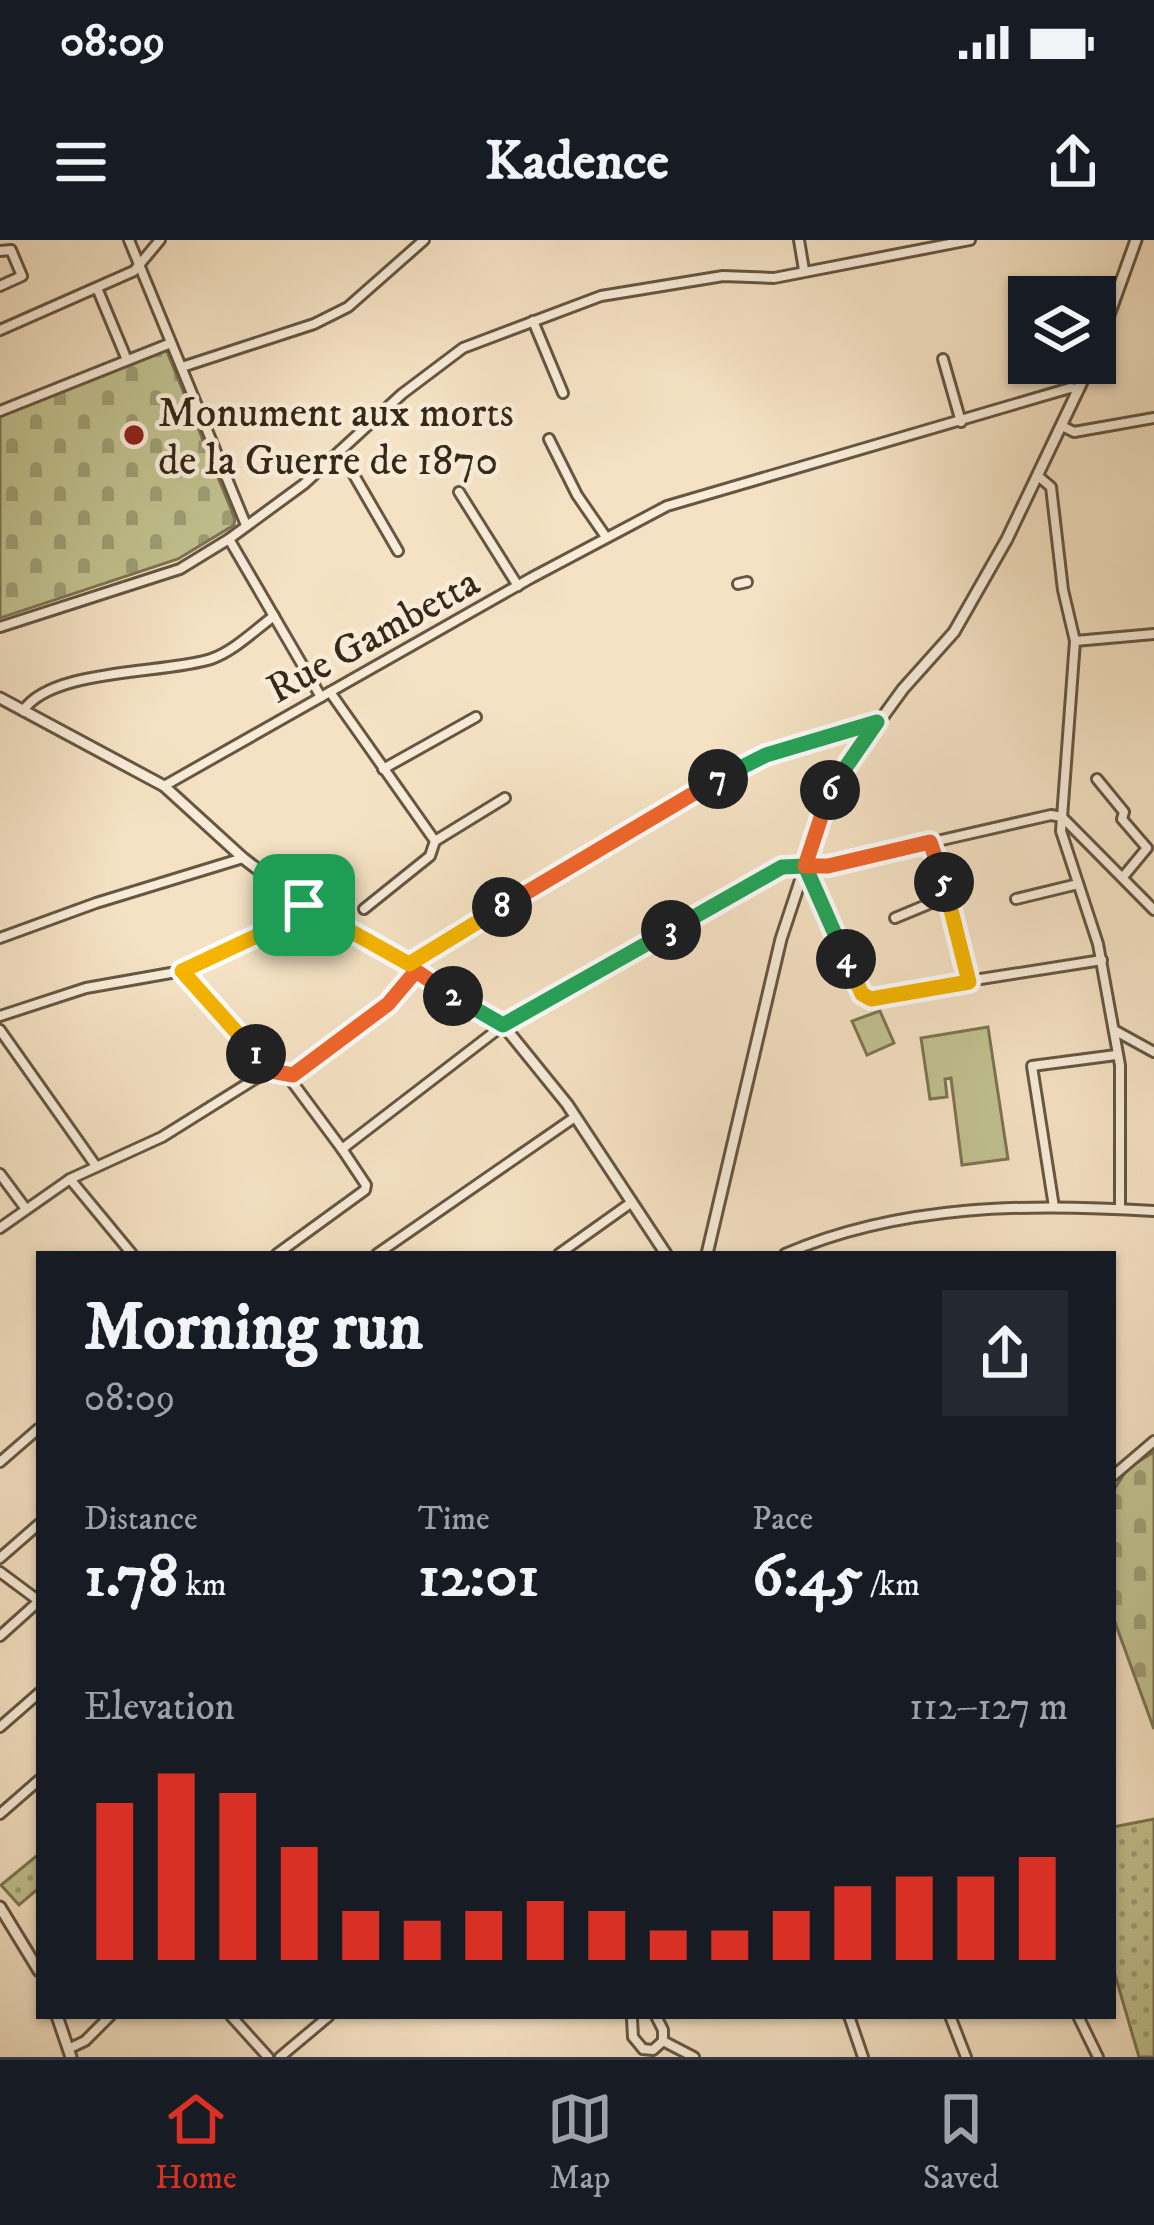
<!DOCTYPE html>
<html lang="en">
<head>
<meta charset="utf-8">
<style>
  :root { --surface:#171b24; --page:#242831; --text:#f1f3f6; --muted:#9ea1a6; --line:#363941; --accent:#d93025 }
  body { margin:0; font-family:"IM FELL DW Pica",serif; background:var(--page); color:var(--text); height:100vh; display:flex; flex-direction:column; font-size:45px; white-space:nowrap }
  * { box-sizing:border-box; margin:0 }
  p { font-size:39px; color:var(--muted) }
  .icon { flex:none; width:66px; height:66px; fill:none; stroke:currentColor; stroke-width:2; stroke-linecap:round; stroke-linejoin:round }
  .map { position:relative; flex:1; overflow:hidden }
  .panel { position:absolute; left:36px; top:1011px; width:1080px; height:768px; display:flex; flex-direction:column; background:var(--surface); border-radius:0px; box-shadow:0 3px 9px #0004 }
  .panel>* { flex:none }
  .controls { position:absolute; left:1008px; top:36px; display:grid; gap:24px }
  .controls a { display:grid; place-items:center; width:108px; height:108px; border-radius:0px; background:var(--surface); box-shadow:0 3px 9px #0004; font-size:60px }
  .pin { position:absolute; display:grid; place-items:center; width:102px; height:102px; color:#fff; margin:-51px; border-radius:24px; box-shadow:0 6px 18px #0006 }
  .km { position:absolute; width:60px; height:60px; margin:-30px; border-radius:50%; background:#222; color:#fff; font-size:33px; line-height:60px; text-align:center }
  .round { display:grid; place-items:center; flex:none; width:126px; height:126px; border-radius:0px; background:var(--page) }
  .head { display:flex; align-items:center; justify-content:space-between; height:204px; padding:0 48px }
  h1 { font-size:66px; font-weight:800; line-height:90px }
  .stats { display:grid; grid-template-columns:repeat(3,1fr); gap:18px; height:204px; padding:12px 48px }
  .stats div { display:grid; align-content:center }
  .stats b { font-size:60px; font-weight:800 }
  .stats small { font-size:33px; font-weight:400 }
  .stats p { font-size:33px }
  .chart { height:336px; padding:24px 48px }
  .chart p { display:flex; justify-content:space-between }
  .chart svg { width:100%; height:216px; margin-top:12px; stroke:var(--accent); stroke-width:6 }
  .status { display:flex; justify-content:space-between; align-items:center; height:84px; padding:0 60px; background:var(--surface); direction:ltr }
  .status svg { height:33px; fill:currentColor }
  header { display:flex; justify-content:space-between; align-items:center; height:156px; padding:0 48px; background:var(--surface); font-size:54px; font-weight:800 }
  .tabs { display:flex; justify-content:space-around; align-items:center; height:168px; border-top:3px solid var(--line); background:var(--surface); font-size:33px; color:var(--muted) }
  .tabs a { display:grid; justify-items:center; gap:6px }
  .tabs .selected { color:var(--accent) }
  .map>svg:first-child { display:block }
  .green { fill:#c1c290; stroke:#7c7554; stroke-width:3 }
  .cemetery { fill:url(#cemetery-stones); stroke:#7c7554; stroke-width:3 }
  .park { fill:url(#park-dots); stroke:#7c7554; stroke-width:3 }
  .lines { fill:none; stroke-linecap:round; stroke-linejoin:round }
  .minor-casing { stroke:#665642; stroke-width:14 }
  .tertiary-casing { stroke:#665642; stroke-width:15 }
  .minor { stroke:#f8ecd9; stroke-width:8 }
  .tertiary { stroke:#f8ecd9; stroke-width:9 }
  .split-1-casing { stroke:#fff; stroke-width:24 }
  .split-2-casing { stroke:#fff; stroke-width:24 }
  .split-3-casing { stroke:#fff; stroke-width:24 }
  .split-4-casing { stroke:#fff; stroke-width:24 }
  .split-5-casing { stroke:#fff; stroke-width:24 }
  .split-6-casing { stroke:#fff; stroke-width:24 }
  .split-7-casing { stroke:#fff; stroke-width:24 }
  .split-8-casing { stroke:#fff; stroke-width:24 }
  .split-9-casing { stroke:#fff; stroke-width:24 }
  .split-1 { stroke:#f5b400; stroke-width:15 }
  .split-2 { stroke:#f0652b; stroke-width:15 }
  .split-3 { stroke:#22a559; stroke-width:15 }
  .split-4 { stroke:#22a559; stroke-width:15 }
  .split-5 { stroke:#f5b400; stroke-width:15 }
  .split-6 { stroke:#f0652b; stroke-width:15 }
  .split-7 { stroke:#22a559; stroke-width:15 }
  .split-8 { stroke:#f0652b; stroke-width:15 }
  .split-9 { stroke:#f5b400; stroke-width:15 }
  .poi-dot { fill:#8f2418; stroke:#f8ecd9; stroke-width:4.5 }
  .labels { text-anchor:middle; stroke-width:9; stroke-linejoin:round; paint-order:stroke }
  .poi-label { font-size:42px; fill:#372817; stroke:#f8ecd9; text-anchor:start }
  .street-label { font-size:42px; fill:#372817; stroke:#f8ecd9 }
</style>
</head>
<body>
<div class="status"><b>08:09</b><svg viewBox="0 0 49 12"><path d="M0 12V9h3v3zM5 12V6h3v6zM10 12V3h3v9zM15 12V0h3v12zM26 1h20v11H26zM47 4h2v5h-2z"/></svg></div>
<header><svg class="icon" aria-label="menu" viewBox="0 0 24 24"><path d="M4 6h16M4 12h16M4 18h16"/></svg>Kadence<svg class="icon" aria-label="share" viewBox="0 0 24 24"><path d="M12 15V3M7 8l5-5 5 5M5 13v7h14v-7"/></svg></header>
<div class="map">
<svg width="1154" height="1817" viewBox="0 0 1154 1817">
  <defs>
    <pattern id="cemetery-stones" width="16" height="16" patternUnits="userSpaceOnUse" patternTransform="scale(3)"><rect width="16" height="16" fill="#c1c290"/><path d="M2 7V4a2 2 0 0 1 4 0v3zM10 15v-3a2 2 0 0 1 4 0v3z" fill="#9e9e75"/></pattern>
    <pattern id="park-dots" width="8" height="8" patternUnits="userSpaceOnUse" patternTransform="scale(3)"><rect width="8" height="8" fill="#c1c290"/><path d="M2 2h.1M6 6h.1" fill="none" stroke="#9e9e75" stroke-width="1.8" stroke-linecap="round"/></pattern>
  </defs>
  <rect width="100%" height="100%" fill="#f5e2c4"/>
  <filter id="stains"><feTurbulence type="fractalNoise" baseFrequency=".00167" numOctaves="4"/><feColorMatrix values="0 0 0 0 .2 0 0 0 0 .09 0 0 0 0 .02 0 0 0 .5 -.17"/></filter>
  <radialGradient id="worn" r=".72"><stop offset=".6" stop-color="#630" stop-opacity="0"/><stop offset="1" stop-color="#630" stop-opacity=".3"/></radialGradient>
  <!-- green -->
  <g class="green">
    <path d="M880,771L894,803L867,815L852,781Z"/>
    <path d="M988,787L1008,919L962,925L951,838L945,839L947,857L930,859L921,798Z"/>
  </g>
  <!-- cemetery -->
  <g class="cemetery">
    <path d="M166,109L235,279L234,285L178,319L0,378V176Z"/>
    <path d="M1154,1212V1489L1113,1377V1251L1128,1228Z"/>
  </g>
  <!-- park -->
  <g class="park">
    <path d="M1154,1579V1817H1139L1113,1728V1587Z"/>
    <path d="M39,1614V1648L19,1665L1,1645Z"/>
  </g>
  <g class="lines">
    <!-- minor casing -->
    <g class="minor-casing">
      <g id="minor">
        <path d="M129,0L246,285"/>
        <path d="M799,0L804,30"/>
        <path d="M0,11L11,10L22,36L0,46"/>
        <path d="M97,48L127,120"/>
        <path d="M533,81L563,153"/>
        <path d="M0,90L134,31L160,0"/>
        <path d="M943,119L961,182"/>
        <path d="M182,127L314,84L348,67L424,0"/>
        <path d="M0,171L171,103"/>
        <path d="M1062,186L1074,192L1154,178"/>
        <path d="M549,199L577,255L606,297"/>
        <path d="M340,211L398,311"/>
        <path d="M1038,236L1051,247L1063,350L1075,401L1061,591L1098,704L1120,825V969"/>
        <path d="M459,252L518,346"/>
        <path d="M229,299L321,457"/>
        <path d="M738,344L747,342"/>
        <path d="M0,387L180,329L229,299L304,244L402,154L463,108L601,56L723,36L774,38L970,0"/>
        <path d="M1075,401L1154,394"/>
        <path d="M330,452L435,601L430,616L364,669"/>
        <path d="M23,471C51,428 165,434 211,419C234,411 255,390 274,376"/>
        <path d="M383,529L476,477"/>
        <path d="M1097,539L1124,572L1122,579L1147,608L1123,637"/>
        <path d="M164,546L531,338L667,266L1070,148L1079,149"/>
        <path d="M1062,577L1154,670"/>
        <path d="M435,601L505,558"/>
        <path d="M930,602L948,656L969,742"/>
        <path d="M805,628L866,757L1102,720"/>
        <path d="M1016,659L1078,644"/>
        <path d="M895,678L948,656"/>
        <path d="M0,698L96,663L243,618"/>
        <path d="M409,724L621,594L749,522L877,482"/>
        <path d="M182,731L271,831"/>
        <path d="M0,776L86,748L182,731L265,692L304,665"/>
        <path d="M0,790L96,926"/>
        <path d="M1114,790L1154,812"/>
        <path d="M293,835V843L342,909"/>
        <path d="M0,934L26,969"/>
        <path d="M70,939L132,1014"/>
        <path d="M1054,967L1032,826L1116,815"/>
        <path d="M0,988L70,939L162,897L263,834L271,831L293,835L389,764L416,731"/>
        <path d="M277,1014L365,950L366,945L342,909L510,780L770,633L784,626H828L1051,575L1062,577"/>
        <path d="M377,1014L575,877"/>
        <path d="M559,1014L632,962"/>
        <path d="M785,1014C900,964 1030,963 1154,971"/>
        <path d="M0,1222L38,1189"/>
        <path d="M1113,1236L1154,1201"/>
        <path d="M0,1318L39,1284"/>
        <path d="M0,1332L39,1361"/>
        <path d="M0,1396L39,1361"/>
        <path d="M0,1487L39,1453"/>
        <path d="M0,1574L39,1540"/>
        <path d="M231,1776L268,1817"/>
        <path d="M656,1776L663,1790V1801"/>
        <path d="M849,1776L863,1817"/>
        <path d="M950,1776L966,1817"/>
        <path d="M1078,1776L1098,1817"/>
        <path d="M632,1779L633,1797L643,1809"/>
        <path d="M663,1801L694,1817"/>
        <path d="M68,1809L85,1801L110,1776"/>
        <path d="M643,1809L653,1810L663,1801"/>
        <path d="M280,1817L329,1776"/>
      </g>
    </g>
    <!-- tertiary casing -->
    <g class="tertiary-casing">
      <g id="tertiary">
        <path d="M1095,114L1136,0"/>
        <path d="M0,458L164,546L243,618L297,660L503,785L567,864L666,1014"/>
        <path d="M707,1014L781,699L831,548L903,449L954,392L1007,299L1091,123"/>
        <path d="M0,1667L39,1731"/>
        <path d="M57,1776L71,1817"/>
      </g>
    </g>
    <!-- minor -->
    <use href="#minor" class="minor"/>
    <!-- tertiary -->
    <use href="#tertiary" class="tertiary"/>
  </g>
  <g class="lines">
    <!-- split-1 casing -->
    <g class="split-1-casing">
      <path id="split-1" d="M256,814L182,731L265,692L304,665"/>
    </g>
    <!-- split-2 casing -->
    <g class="split-2-casing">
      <path id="split-2" d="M256,814L271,831L293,835L388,764L416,731L453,756"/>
    </g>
    <!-- split-3 casing -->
    <g class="split-3-casing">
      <path id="split-3" d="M453,756L503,785L671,690"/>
    </g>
    <!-- split-4 casing -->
    <g class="split-4-casing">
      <path id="split-4" d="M671,690L782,627L805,626L846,719"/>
    </g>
    <!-- split-5 casing -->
    <g class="split-5-casing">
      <path id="split-5" d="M846,719L862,754L871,759L969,742L944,642"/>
    </g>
    <!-- split-6 casing -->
    <g class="split-6-casing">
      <path id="split-6" d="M830,550L805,626H828L930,602L944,642"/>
    </g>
    <!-- split-7 casing -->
    <g class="split-7-casing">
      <path id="split-7" d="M718,539L766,515L877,482L830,550"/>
    </g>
    <!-- split-8 casing -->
    <g class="split-8-casing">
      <path id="split-8" d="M502,667L718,539"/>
    </g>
    <!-- split-9 casing -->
    <g class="split-9-casing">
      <path id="split-9" d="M304,665L409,724L502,667"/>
    </g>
    <!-- split-1 -->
    <use href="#split-1" class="split-1"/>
    <!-- split-2 -->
    <use href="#split-2" class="split-2"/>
    <!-- split-3 -->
    <use href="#split-3" class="split-3"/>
    <!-- split-4 -->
    <use href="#split-4" class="split-4"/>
    <!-- split-5 -->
    <use href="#split-5" class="split-5"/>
    <!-- split-6 -->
    <use href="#split-6" class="split-6"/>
    <!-- split-7 -->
    <use href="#split-7" class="split-7"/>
    <!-- split-8 -->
    <use href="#split-8" class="split-8"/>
    <!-- split-9 -->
    <use href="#split-9" class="split-9"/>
  </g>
  <!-- markers -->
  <circle class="poi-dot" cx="134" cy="195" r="12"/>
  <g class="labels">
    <!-- poi labels -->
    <g class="poi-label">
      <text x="158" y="186">Monument aux morts<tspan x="158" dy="48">de la Guerre de 1870</tspan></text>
    </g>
    <!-- street labels -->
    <g class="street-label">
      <text transform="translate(372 394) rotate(-29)" y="15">Rue Gambetta</text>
    </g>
  </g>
  <rect width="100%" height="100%" filter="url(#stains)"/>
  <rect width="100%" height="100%" fill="url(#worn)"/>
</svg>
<div class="controls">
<a><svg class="icon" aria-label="layers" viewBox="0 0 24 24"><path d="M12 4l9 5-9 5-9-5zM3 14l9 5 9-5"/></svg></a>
</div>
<div class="pin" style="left:304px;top:665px;background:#1e9e55"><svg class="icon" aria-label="arrive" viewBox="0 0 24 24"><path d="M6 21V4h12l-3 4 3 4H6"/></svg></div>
<b class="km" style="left:256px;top:814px">1</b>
<b class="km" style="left:453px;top:756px">2</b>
<b class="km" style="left:671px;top:690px">3</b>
<b class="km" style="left:846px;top:719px">4</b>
<b class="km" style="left:944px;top:642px">5</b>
<b class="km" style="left:830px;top:550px">6</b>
<b class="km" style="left:718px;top:539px">7</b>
<b class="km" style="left:502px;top:667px">8</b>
<section class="panel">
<div class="head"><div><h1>Morning run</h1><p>08:09</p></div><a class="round"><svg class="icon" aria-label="share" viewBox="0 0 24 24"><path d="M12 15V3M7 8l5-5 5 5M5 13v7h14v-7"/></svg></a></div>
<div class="stats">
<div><p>Distance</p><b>1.78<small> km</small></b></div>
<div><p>Time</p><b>12:01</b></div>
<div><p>Pace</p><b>6:45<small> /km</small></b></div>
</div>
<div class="chart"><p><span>Elevation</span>112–127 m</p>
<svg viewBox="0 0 160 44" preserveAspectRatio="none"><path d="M5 44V12M15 44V6M25 44V10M35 44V21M45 44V34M55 44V36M65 44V34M75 44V32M85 44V34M95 44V38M105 44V38M115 44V34M125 44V29M135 44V27M145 44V27M155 44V23"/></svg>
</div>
</section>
</div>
<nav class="tabs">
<a class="selected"><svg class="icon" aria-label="home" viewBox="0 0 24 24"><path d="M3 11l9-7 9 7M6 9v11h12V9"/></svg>Home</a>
<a><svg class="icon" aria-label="map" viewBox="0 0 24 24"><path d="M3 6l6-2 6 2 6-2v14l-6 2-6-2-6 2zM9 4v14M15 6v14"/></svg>Map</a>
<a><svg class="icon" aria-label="saved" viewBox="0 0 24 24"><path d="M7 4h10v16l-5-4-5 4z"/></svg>Saved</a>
</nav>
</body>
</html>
